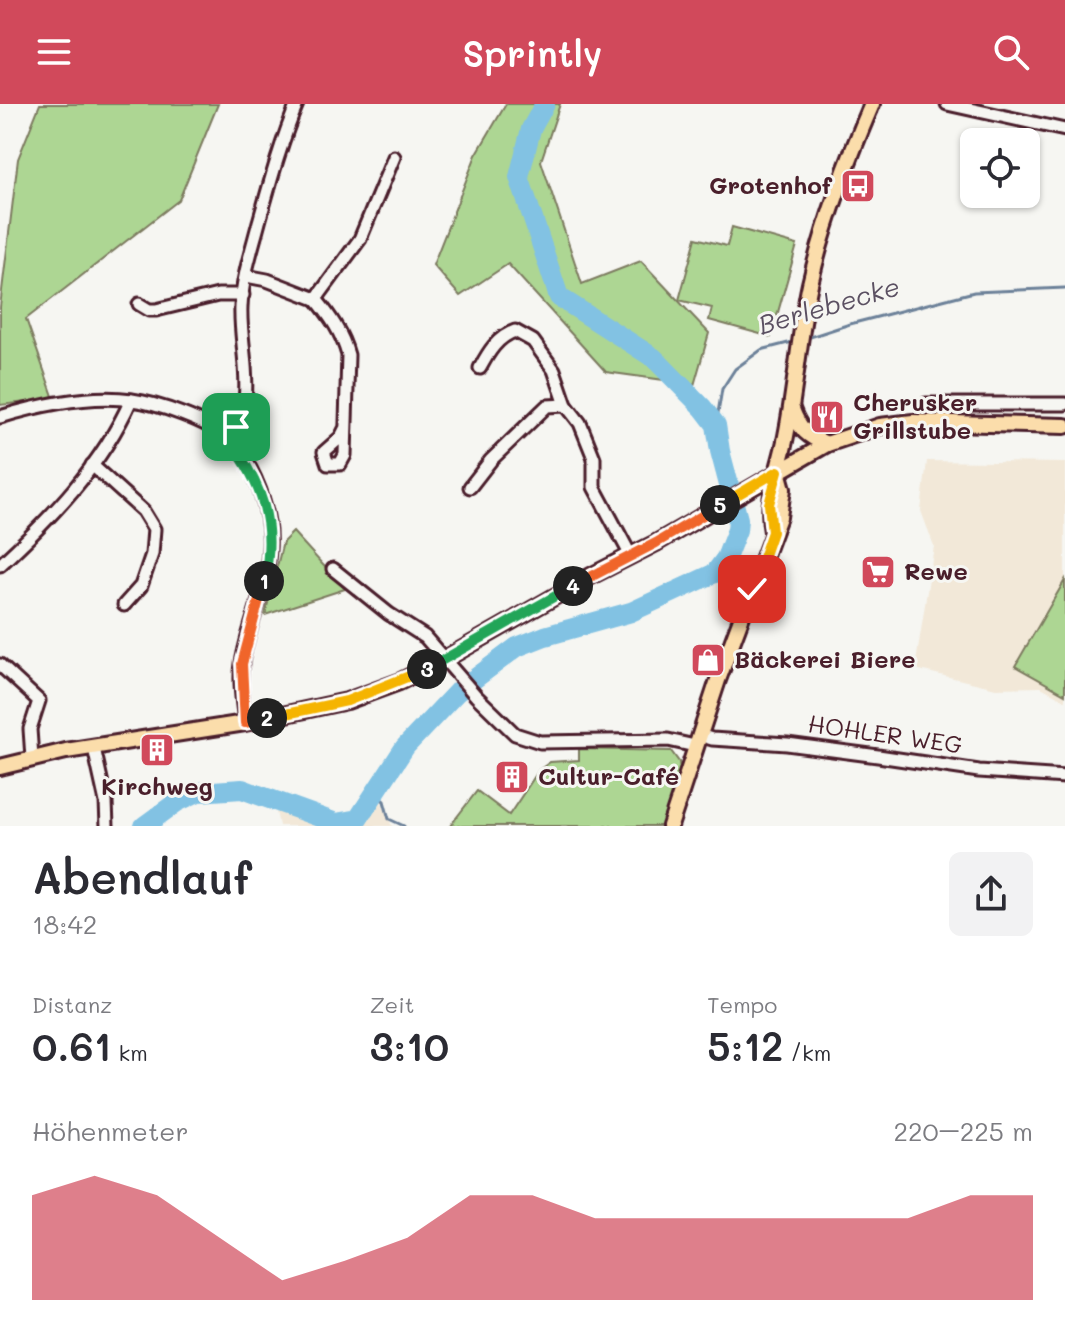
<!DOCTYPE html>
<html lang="de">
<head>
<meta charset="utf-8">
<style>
  :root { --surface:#fff; --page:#f2f2f3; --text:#2b2b33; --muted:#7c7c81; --accent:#d1495b }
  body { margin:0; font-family:Mali,sans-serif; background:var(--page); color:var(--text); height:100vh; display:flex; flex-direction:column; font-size:30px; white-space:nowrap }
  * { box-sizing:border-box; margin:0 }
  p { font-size:26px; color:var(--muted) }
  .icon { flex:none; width:44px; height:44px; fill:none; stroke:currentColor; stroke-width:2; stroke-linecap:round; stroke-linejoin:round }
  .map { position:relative; height:722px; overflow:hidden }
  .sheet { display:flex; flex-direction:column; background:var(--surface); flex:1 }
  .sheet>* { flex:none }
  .fabs { position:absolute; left:960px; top:24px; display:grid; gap:16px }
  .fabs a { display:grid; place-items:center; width:80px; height:80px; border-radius:12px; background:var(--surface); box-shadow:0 2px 6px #0004; font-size:40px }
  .pin { position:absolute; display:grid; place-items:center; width:68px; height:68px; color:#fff; margin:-34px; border-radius:16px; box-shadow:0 4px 12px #0006 }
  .km { position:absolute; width:40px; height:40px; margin:-20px; border-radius:50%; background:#222; color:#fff; font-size:22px; line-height:40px; text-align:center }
  .round { display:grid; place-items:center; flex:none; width:84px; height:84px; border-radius:12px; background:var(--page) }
  .summary { display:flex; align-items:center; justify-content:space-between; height:136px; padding:0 32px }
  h1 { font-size:44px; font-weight:600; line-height:60px }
  .stats { display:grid; grid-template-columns:repeat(3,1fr); gap:12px; height:136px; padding:8px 32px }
  .stats div { display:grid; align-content:center }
  .stats b { font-size:40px; font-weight:600 }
  .stats small { font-size:22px; font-weight:400 }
  .stats p { font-size:22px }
  .chart { height:224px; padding:16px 32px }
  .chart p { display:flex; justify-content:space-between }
  .chart svg { width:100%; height:144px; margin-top:8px; fill:var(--accent); opacity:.7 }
  header { display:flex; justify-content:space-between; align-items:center; height:104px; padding:0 32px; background:var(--accent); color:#fff; font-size:36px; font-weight:600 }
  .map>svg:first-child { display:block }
  .built { fill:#f2e8d8 }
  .green { fill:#add693; stroke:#7c7a5f; stroke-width:2 }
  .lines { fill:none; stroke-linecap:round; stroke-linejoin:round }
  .stream { stroke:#6c8199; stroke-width:3 }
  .river { stroke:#82c2e3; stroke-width:20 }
  .minor-casing { stroke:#4a1f2b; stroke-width:17 }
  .major-casing { stroke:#4a1f2b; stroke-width:20 }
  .minor { stroke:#f6f6f2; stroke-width:11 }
  .major { stroke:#fbddab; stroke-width:14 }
  .split-1-casing { stroke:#fff; stroke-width:16 }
  .split-2-casing { stroke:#fff; stroke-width:16 }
  .split-3-casing { stroke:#fff; stroke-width:16 }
  .split-4-casing { stroke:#fff; stroke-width:16 }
  .split-5-casing { stroke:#fff; stroke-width:16 }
  .split-6-casing { stroke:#fff; stroke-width:16 }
  .split-1 { stroke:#22a559; stroke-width:10 }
  .split-2 { stroke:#f0652b; stroke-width:10 }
  .split-3 { stroke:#f5b400; stroke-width:10 }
  .split-4 { stroke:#22a559; stroke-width:10 }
  .split-5 { stroke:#f0652b; stroke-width:10 }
  .split-6 { stroke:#f5b400; stroke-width:10 }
  .labels { text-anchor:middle; stroke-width:6; stroke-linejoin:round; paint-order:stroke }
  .poi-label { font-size:24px; font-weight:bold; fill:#4a1f2b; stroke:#f6f6f2; text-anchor:start }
  .street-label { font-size:24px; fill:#4a1f2b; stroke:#f6f6f2 }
  .water-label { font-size:26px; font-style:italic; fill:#5b5062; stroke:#f6f6f2 }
</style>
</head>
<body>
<header><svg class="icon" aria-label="menu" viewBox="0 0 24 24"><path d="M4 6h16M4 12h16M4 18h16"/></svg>Sprintly<svg class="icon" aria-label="search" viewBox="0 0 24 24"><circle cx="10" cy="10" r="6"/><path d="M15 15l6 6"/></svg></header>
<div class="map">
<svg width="1065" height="722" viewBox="0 0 1065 722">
  <rect width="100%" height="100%" fill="#f6f6f2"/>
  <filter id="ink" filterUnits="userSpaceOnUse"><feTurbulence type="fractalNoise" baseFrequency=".0125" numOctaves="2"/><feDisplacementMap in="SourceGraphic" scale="16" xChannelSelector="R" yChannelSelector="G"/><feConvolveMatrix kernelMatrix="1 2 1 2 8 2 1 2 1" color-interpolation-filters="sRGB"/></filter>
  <g filter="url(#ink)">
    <!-- built -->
    <g class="built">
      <path d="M927,357L1065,359V596L1041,583L996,584L915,565L934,442L921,407Z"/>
      <path d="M380,695L392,722H279L275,702L312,715L340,721L351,720L369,708L375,697Z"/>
    </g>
    <!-- green -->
    <g class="green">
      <path d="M40,0H218L179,96L26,215L54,295L0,301V203L18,55Z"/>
      <path d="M506,0H560L541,57L582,180L641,157L709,229L689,299L671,277L606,268L508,160L460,192L433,161L476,51Z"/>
      <path d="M732,123L797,141L771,233L709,216L712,204L679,196L696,134L727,142Z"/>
      <path d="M293,428L345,485L265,511L283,438Z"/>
      <path d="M1065,476V590L1015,562Z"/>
      <path d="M579,645L671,647L679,658L680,665L664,722H450L477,687L509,711L539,666L550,658L579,656Z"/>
    </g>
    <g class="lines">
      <!-- stream -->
      <g class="stream">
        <path d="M807,234L850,220L974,188L1065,184"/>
        <path d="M716,321L722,285L735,265L761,246L796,237"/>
        <path d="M374,689L384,697L389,715L404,722"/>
      </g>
      <!-- river -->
      <path class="river" d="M144,722L177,698L198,688L242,685L336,719L358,715L405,643L457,588L517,543L545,532L631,508L715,469L726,454L737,426L738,415L720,347L716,321L703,304L654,254L559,193L519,73L531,25L545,0"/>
      <!-- minor casing -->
      <g class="minor-casing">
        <g id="minor">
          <path d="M947,0L1065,26"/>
          <path d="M246,172L267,176L316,195L360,135L394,53"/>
          <path d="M316,195C330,212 342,229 348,251L345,351L340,360H328L324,348L341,333L345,325"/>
          <path d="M139,200L149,206H156L218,191H243"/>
          <path d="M480,264C488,249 497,233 515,227L533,237L554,266L566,301L580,319L594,354V383L631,452"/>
          <path d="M926,300H1065"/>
          <path d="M0,313C40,301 90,290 132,296C156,299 211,318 228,335C255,361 272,408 269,446C267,485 248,521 242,559C239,578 243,600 245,619"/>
          <path d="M228,335C260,299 239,246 241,203C242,175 252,145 259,118C270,79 281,38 297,0"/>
          <path d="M92,361L143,407L154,425L152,450L141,482L124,501"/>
          <path d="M470,383L491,356L547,302L566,301"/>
          <path d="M0,461C52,413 102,361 131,296"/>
          <path d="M333,465L389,510L425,533L476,592L515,630L540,638L668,636L695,642"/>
          <path d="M0,561L39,597L30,625L32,654"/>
          <path d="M699,631L712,635L787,640L878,652L979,667L1065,673"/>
          <path d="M94,644L106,698L107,722"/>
        </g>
      </g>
      <!-- major casing -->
      <g class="major-casing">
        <g id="major">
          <path d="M792,305C799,325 808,333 827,340"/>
          <path d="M772,428C765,394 780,365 786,332C796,282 799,230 810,180C824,118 847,58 872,0"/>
          <path d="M0,663L66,647L245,619L347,597L399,578L445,555L591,472L656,439L827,340L880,322L913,318L1065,322"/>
          <path d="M670,722L718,576L779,413L783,385L778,367"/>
        </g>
      </g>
      <!-- minor -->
      <use href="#minor" class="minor"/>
      <!-- major -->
      <use href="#major" class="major"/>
    </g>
  </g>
  <g class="lines" filter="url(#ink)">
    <!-- split-1 casing -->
    <g class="split-1-casing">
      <path id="split-1" d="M236,323L228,335C262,379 277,420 264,477"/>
    </g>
    <!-- split-2 casing -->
    <g class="split-2-casing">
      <path id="split-2" d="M264,477L242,560L245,619L267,614"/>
    </g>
    <!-- split-3 casing -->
    <g class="split-3-casing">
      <path id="split-3" d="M267,614L347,597L427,565"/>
    </g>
    <!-- split-4 casing -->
    <g class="split-4-casing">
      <path id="split-4" d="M427,565L573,482"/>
    </g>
    <!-- split-5 casing -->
    <g class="split-5-casing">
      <path id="split-5" d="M573,482L656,439L720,401"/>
    </g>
    <!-- split-6 casing -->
    <g class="split-6-casing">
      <path id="split-6" d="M720,401L778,367L769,400L772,428L752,485"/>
    </g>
    <!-- split-1 -->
    <use href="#split-1" class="split-1"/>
    <!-- split-2 -->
    <use href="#split-2" class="split-2"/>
    <!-- split-3 -->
    <use href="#split-3" class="split-3"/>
    <!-- split-4 -->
    <use href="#split-4" class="split-4"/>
    <!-- split-5 -->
    <use href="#split-5" class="split-5"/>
    <!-- split-6 -->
    <use href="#split-6" class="split-6"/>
  </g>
  <!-- icons -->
  <defs>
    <g id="bus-square" transform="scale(1.8)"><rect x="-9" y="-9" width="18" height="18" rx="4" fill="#d1495b" stroke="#f6f6f2"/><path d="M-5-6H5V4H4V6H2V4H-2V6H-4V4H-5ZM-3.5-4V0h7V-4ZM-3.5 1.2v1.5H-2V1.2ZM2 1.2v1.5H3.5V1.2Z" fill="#fff"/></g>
    <g id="restaurant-square" transform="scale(1.8)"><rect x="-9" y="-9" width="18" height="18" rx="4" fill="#d1495b" stroke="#f6f6f2"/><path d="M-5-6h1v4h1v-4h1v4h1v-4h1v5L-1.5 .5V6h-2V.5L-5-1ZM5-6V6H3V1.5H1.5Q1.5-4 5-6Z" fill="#fff"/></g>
    <g id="supermarket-square" transform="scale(1.8)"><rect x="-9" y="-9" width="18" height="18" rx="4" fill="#d1495b" stroke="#f6f6f2"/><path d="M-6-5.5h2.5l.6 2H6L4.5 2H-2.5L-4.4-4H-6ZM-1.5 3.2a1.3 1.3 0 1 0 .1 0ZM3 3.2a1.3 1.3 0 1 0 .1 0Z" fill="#fff"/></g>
    <g id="shop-square" transform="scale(1.8)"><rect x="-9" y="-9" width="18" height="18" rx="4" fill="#d1495b" stroke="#f6f6f2"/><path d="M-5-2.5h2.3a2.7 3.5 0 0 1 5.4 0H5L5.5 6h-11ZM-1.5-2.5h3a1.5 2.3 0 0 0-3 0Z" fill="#fff"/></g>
    <g id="building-square" transform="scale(1.8)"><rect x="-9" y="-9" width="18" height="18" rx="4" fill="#d1495b" stroke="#f6f6f2"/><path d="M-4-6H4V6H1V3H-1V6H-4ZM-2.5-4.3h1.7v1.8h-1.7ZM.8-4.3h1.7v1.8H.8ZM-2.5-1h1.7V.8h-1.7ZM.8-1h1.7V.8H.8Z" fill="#fff"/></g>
  </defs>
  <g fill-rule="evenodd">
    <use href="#bus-square" x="858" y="82"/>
    <use href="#restaurant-square" x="827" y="313"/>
    <use href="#supermarket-square" x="878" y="468"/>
    <use href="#shop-square" x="708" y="556"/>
    <use href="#building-square" x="157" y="646"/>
    <use href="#building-square" x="512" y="673"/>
  </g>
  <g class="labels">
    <!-- poi labels -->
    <g class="poi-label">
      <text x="832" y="90" text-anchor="end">Grotenhof</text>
      <text x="853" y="307">Cherusker<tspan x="853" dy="28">Grillstube</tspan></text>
      <text x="904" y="476">Rewe</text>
      <text x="734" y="564">Bäckerei Biere</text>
      <text x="538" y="681">Cultur-Café</text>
      <text x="157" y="691" text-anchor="middle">Kirchweg</text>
    </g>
    <!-- street labels -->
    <g class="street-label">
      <text transform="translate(885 631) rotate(8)" y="8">HOHLER WEG</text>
    </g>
    <!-- water labels -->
    <g class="water-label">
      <text transform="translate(829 202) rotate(-16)" y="9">Berlebecke</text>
    </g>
  </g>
</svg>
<div class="fabs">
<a><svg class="icon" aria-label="locate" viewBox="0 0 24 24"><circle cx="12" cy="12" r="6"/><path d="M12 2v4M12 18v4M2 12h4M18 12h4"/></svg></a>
</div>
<div class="pin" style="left:236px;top:323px;background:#1e9e55"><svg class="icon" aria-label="arrive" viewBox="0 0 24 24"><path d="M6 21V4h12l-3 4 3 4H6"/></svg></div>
<div class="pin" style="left:752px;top:485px;background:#d93025"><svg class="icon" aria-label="check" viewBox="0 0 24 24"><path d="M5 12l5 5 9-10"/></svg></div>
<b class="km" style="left:264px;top:477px">1</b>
<b class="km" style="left:267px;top:614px">2</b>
<b class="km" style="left:427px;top:565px">3</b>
<b class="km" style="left:573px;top:482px">4</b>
<b class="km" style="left:720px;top:401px">5</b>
</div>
<section class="sheet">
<div class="summary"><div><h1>Abendlauf</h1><p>18:42</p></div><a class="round"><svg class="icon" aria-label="share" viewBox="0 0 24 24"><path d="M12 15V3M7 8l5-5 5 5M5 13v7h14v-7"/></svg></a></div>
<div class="stats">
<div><p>Distanz</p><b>0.61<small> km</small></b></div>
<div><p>Zeit</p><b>3:10</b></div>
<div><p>Tempo</p><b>5:12<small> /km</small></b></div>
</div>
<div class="chart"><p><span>Höhenmeter</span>220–225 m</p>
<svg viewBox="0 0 160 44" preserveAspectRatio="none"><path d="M0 44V12L10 6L20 12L30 25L40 38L50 32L60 25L70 12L80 12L90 19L100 19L110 19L120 19L130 19L140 19L150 12L160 12V44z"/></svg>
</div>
</section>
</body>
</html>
